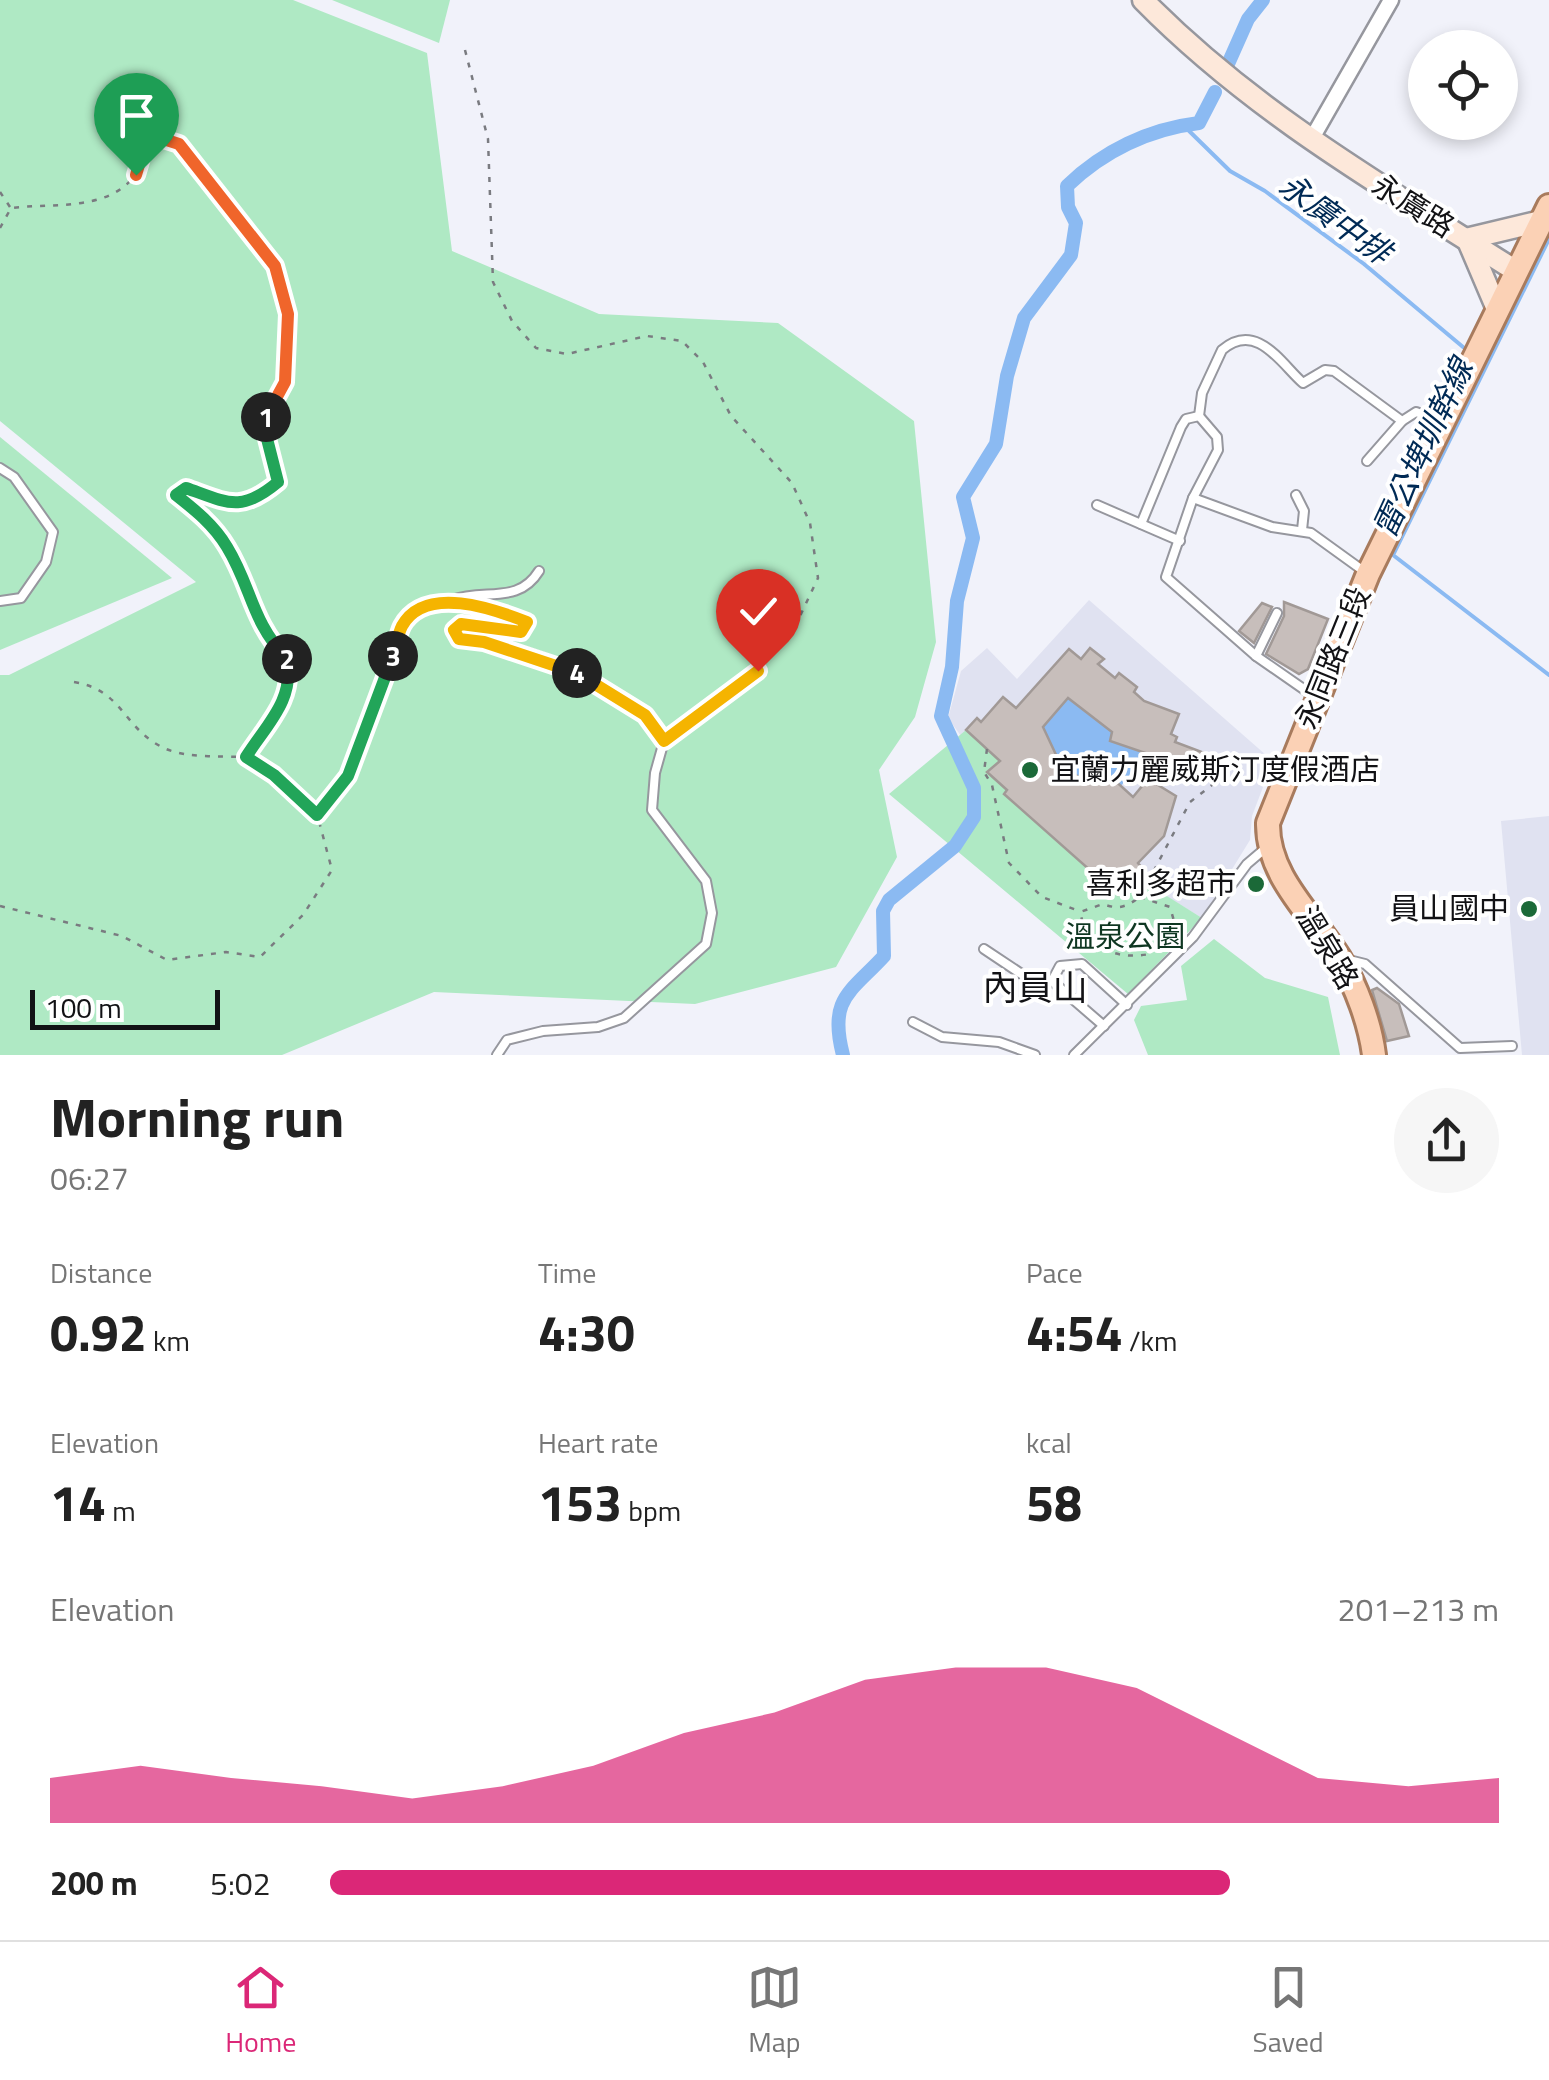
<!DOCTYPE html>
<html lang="en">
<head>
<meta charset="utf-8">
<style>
  :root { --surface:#fff; --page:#f6f6f6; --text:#222; --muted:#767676; --line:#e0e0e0; --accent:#db2777 }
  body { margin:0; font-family:"Titillium Web","Noto Sans TC",sans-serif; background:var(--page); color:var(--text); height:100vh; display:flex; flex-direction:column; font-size:38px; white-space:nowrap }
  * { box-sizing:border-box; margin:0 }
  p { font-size:32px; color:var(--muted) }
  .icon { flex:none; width:55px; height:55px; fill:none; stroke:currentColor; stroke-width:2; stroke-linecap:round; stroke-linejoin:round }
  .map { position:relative; height:1055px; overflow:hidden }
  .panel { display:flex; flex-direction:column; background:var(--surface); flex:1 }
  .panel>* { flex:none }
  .controls { position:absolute; left:1408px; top:30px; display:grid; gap:20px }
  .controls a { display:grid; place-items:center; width:110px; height:110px; border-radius:50%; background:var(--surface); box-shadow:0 5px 15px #0003; font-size:50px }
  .scale { position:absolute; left:30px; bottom:25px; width:190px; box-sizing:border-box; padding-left:10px; border:5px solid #121215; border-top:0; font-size:28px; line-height:35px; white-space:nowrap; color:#121215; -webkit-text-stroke:8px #fff; paint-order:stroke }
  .pin { position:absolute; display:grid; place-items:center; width:85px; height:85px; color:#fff; margin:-102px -42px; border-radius:50% 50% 50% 0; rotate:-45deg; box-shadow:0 0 10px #0007 }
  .pin .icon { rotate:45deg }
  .km { position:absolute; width:50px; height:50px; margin:-25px; border-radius:50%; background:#222; color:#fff; font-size:28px; line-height:50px; text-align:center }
  .round { display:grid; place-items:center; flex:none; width:105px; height:105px; border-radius:52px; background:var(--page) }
  .summary { display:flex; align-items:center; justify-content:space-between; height:170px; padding:0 50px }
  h1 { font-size:55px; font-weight:700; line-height:75px }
  .stats { display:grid; grid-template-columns:repeat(3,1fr); gap:15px; height:170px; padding:10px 50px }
  .stats div { display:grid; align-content:center }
  .stats b { font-size:50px; font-weight:700 }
  .stats small { font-size:28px; font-weight:400 }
  .stats p { font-size:28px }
  .chart { height:280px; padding:20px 50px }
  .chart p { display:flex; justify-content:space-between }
  .chart svg { width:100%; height:180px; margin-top:10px; fill:var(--accent); opacity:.7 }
  ul { padding:0 50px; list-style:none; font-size:32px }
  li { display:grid; grid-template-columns:160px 120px 1fr; align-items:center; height:75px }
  li i { height:25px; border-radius:12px; background:var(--accent) }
  .tabs { display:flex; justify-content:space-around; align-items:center; height:140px; border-top:2px solid var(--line); background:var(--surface); font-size:28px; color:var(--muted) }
  .tabs a { display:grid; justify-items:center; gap:5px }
  .tabs .active { color:var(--accent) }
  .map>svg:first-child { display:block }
  .built { fill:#e0e2f1 }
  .green { fill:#afe9c4 }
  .water { fill:#8bbaf2 }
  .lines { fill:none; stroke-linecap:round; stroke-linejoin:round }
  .stream { stroke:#8bbaf2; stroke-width:4 }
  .canal { stroke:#8bbaf2; stroke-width:14 }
  .building { fill:#c7bebb; stroke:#a19996; stroke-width:2.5 }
  .lane-casing { stroke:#96979e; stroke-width:12 }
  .street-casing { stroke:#96979e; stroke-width:19 }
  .secondary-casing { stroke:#96979e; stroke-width:25 }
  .primary-casing { stroke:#a87b5d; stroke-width:28 }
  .path { stroke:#7a7b80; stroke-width:2.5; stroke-dasharray:5 8; stroke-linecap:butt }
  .lane { stroke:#fff; stroke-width:8 }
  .street { stroke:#fff; stroke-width:14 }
  .secondary { stroke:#fde8da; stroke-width:20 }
  .primary { stroke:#fbd1b5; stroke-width:22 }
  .split-1-casing { stroke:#fff; stroke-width:20 }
  .split-2-casing { stroke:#fff; stroke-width:20 }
  .split-3-casing { stroke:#fff; stroke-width:20 }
  .split-4-casing { stroke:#fff; stroke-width:20 }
  .split-5-casing { stroke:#fff; stroke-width:20 }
  .split-1 { stroke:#f0652b; stroke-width:12 }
  .split-2 { stroke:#22a559; stroke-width:12 }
  .split-3 { stroke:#22a559; stroke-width:12 }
  .split-4 { stroke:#f5b400; stroke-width:12 }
  .split-5 { stroke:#f5b400; stroke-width:12 }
  .poi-dot { fill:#1b6938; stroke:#fff; stroke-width:4 }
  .labels { text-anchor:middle; stroke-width:8; stroke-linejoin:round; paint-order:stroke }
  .street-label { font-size:30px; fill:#121215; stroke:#fff }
  .poi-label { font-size:30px; fill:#121215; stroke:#fff; text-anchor:end }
  .park-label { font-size:30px; fill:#0f3722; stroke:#fff }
  .water-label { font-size:32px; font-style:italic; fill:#002a55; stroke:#fff }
  .quarter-label { font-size:35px; fill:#121215; stroke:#fff }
</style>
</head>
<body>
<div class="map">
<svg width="1549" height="1055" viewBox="0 0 1549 1055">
  <rect width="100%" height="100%" fill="#f1f2fa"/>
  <!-- built -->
  <g class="built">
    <path d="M1089,600L1273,761L1252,816L1250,840L1202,918L1135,877L1118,895L1003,794L948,718L961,671L987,648L1017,679Z"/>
    <path d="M1549,816V1055H1522L1501,821Z"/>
  </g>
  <!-- green -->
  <g class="green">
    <path d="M0,0H293L427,53L452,251L599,314L778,323L914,421L936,642L915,717L879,770L897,857L836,967L695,1004L434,992L282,1055H0V675H9L196,582L0,421Z"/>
    <path d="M332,0H450L439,43Z"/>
    <path d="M0,437L172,578L0,650Z"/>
    <path d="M966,730L1000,761L988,773L1118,895L1135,876L1202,918L1128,994L889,794Z"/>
    <path d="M1214,939L1265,978L1328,997L1340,1055H1148L1134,1020L1141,1006L1187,1000L1181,966Z"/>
  </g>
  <!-- water -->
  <path class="water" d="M1068,698L1112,732L1110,741L1146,753L1121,786L1100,767L1085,783L1058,759L1043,727Z"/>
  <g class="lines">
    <!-- stream -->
    <g class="stream">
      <path d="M1183,125L1230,171L1265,191L1364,264L1463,347"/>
      <path d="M1549,239L1393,555L1549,675"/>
    </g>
    <!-- canal -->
    <g class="canal">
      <path d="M1228,64L1248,19L1263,0"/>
      <path d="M843,1055C828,998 851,992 884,956L883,911L889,900L955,846L974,817V788L941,716L952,667L957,601L973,538L963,497L996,444L1007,376L1024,318L1071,255L1076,223L1068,207L1067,186C1103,151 1149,129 1199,123L1215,92"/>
    </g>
  </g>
  <!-- building -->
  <g class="building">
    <path d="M1284,602L1328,619L1308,669L1299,674L1266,654L1284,616Z"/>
    <path d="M1262,603L1272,607L1254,643L1239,631Z"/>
    <path d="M1090,648L1104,659L1098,664L1115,678L1119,673L1137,687L1134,692L1144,701L1179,714L1171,734L1177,737L1175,742L1207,754L1218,773L1197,779L1160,767L1163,759L1110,741L1112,732L1068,698L1043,727L1058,759L1085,783L1100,767L1133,797L1148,779L1176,796L1164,836L1138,863L1142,868L1118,895L1004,794L1007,790L987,772L1000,761L966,730L977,718L981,722L1003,697L1016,708L1069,649L1081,659Z"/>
    <path d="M1377,988L1399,1004L1409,1036L1387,1041L1372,990Z"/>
  </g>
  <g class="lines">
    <!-- lane casing -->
    <g class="lane-casing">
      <g id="lane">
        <path d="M1199,416L1217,437L1218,450L1193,498L1166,577L1256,656L1315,697"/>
        <path d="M1199,416L1202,393L1222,350C1257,320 1282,365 1303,383L1325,370L1334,371L1402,421L1416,412L1438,420"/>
        <path d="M1367,461L1402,421"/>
        <path d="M0,468L14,477L53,532L46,562L21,598L0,601"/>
        <path d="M1296,495L1304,511L1302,530"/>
        <path d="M1193,498L1272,527L1311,533L1365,572"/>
        <path d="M1097,505L1180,541"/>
        <path d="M1141,524L1181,427L1186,419L1199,416"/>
        <path d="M452,600C485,588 518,605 539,571"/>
        <path d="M1256,656L1277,613"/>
        <path d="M317,815L348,776L403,623C440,591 485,606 527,621L521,632L461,624L454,630L459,639C533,647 620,680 664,741L655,773L652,810L706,881L712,913L706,944L624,1018L598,1027L543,1031L507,1040L497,1055"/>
        <path d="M984,949L1029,979L1052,981L1104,1026"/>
        <path d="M1349,960L1365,964L1460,1048L1512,1046"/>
        <path d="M1052,981L1060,966L1082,964L1127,1005"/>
        <path d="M913,1022L942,1037L999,1042L1035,1055"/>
        <path d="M1074,1055L1193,937L1247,864L1267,847"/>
      </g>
    </g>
    <!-- street casing -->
    <g class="street-casing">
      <path id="street" d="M1311,140L1391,0"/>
    </g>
    <!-- secondary casing -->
    <g class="secondary-casing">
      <g id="secondary">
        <path d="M1143,0C1253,112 1384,187 1516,271"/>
        <path d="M1466,239L1541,221"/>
        <path d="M1468,241L1497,309"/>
      </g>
    </g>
    <!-- primary casing -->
    <g class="primary-casing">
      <path id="primary" d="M1374,1055C1370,1023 1356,986 1340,959C1313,915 1267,877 1268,823L1368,574L1549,206"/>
    </g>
    <!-- path -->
    <g class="path">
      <path d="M465,50L488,139L493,282L512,321L536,348L567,354L647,336L682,341L703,362L731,416L792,483L810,523L818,578L801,614L757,671L673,734"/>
      <path d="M0,192L10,207"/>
      <path d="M0,228L11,208C52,203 104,211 132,179C143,167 144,149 154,136L179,145L275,266L288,314L285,381L263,423L277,482C240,513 228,503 186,488L176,495C195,510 212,524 225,545C252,586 252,623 288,660C290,703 267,724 245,757L274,775L311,810"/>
      <path d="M74,682C124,690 123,730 166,749C188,758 220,756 244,757"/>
      <path d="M987,749L984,772L992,785L1009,863L1042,897L1079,911"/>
      <path d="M1089,883L1099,890L1103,902"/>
      <path d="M1140,897L1170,907L1174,921L1150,954C1115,960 1088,949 1080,912L1103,904C1119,910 1126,907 1140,897L1190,802L1225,775L1266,780"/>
      <path d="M0,906L122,936L167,960L226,952L260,957L303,915L332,870L320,825"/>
    </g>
    <!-- lane -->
    <use href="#lane" class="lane"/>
    <!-- street -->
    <use href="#street" class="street"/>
    <!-- secondary -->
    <use href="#secondary" class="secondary"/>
    <!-- primary -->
    <use href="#primary" class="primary"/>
  </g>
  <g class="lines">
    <!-- split-1 casing -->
    <g class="split-1-casing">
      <path id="split-1" d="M136,175L144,148L154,136L179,144L275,266L288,314L285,382L266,417"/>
    </g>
    <!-- split-2 casing -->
    <g class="split-2-casing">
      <path id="split-2" d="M266,417L263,423L278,482C241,513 228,503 186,488L176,495C195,510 214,525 227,547C252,588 251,621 287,659"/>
    </g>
    <!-- split-3 casing -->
    <g class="split-3-casing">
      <path id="split-3" d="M287,659C295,700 266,725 246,757L274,775L317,815L348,776L393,656"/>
    </g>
    <!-- split-4 casing -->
    <g class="split-4-casing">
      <path id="split-4" d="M393,656C396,646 398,634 402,626C425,584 494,609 527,622L521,632L461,624L454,630L459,639L484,642L577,673"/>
    </g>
    <!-- split-5 casing -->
    <g class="split-5-casing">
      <path id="split-5" d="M577,673L645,715L664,741L758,671"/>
    </g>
    <!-- split-1 -->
    <use href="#split-1" class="split-1"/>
    <!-- split-2 -->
    <use href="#split-2" class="split-2"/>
    <!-- split-3 -->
    <use href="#split-3" class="split-3"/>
    <!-- split-4 -->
    <use href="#split-4" class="split-4"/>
    <!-- split-5 -->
    <use href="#split-5" class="split-5"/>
  </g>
  <!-- markers -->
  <g class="poi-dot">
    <circle cx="1030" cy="770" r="10"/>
    <circle cx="1256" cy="884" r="10"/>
    <circle cx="1529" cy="909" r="10"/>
  </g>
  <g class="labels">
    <!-- street labels -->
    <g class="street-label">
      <text transform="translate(1413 206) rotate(32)" y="10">永廣路</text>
      <text transform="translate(1333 658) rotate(-68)" y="10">永同路三段</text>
      <text transform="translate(1327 948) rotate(59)" y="10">溫泉路</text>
    </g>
    <!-- poi labels -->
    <g class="poi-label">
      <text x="1050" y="780" text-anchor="start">宜蘭力麗威斯汀度假酒店</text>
      <text x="1236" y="894">喜利多超市</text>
      <text x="1509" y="919">員山國中</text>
    </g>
    <!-- park labels -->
    <g class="park-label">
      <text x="1125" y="947">溫泉公園</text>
    </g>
    <!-- water labels -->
    <g class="water-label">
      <text transform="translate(1335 219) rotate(36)" y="11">永廣中排</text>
      <text transform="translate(1423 448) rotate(-65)" y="11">雷公埤圳幹線</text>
    </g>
    <!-- quarter labels -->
    <g class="quarter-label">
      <text x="1035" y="1000">內員山</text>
    </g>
  </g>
</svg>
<div class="controls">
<a><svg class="icon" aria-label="locate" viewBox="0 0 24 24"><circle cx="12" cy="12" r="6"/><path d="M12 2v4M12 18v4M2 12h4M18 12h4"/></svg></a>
</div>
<div class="scale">100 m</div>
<div class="pin" style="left:136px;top:175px;background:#1e9e55"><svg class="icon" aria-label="arrive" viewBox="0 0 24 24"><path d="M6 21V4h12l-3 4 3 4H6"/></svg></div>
<div class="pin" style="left:758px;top:671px;background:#d93025"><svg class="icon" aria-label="check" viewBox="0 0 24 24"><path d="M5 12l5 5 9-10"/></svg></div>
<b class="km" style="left:266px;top:417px">1</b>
<b class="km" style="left:287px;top:659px">2</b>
<b class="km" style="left:393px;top:656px">3</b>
<b class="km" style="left:577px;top:673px">4</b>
</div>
<section class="panel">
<div class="summary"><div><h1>Morning run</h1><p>06:27</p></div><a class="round"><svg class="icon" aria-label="share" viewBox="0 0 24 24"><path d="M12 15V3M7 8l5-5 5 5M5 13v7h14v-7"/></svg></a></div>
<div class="stats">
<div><p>Distance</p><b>0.92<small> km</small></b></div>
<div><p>Time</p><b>4:30</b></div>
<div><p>Pace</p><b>4:54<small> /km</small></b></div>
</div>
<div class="stats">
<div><p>Elevation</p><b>14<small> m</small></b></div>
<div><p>Heart rate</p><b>153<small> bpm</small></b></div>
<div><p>kcal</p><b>58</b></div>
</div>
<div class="chart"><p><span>Elevation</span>201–213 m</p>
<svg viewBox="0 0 160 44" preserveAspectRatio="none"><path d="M0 44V33L10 30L20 33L30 35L40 38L50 35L60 30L70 22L80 17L90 9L100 6L110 6L120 11L130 22L140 33L150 35L160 33V44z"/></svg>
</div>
<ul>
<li><b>200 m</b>5:02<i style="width:77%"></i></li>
</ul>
</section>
<nav class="tabs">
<a class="active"><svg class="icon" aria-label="home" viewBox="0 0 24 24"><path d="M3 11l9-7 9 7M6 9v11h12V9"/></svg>Home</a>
<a><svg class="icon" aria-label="map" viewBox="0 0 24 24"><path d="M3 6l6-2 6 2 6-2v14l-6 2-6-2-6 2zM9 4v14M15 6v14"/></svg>Map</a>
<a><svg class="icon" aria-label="saved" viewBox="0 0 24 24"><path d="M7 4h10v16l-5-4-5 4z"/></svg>Saved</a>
</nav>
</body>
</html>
